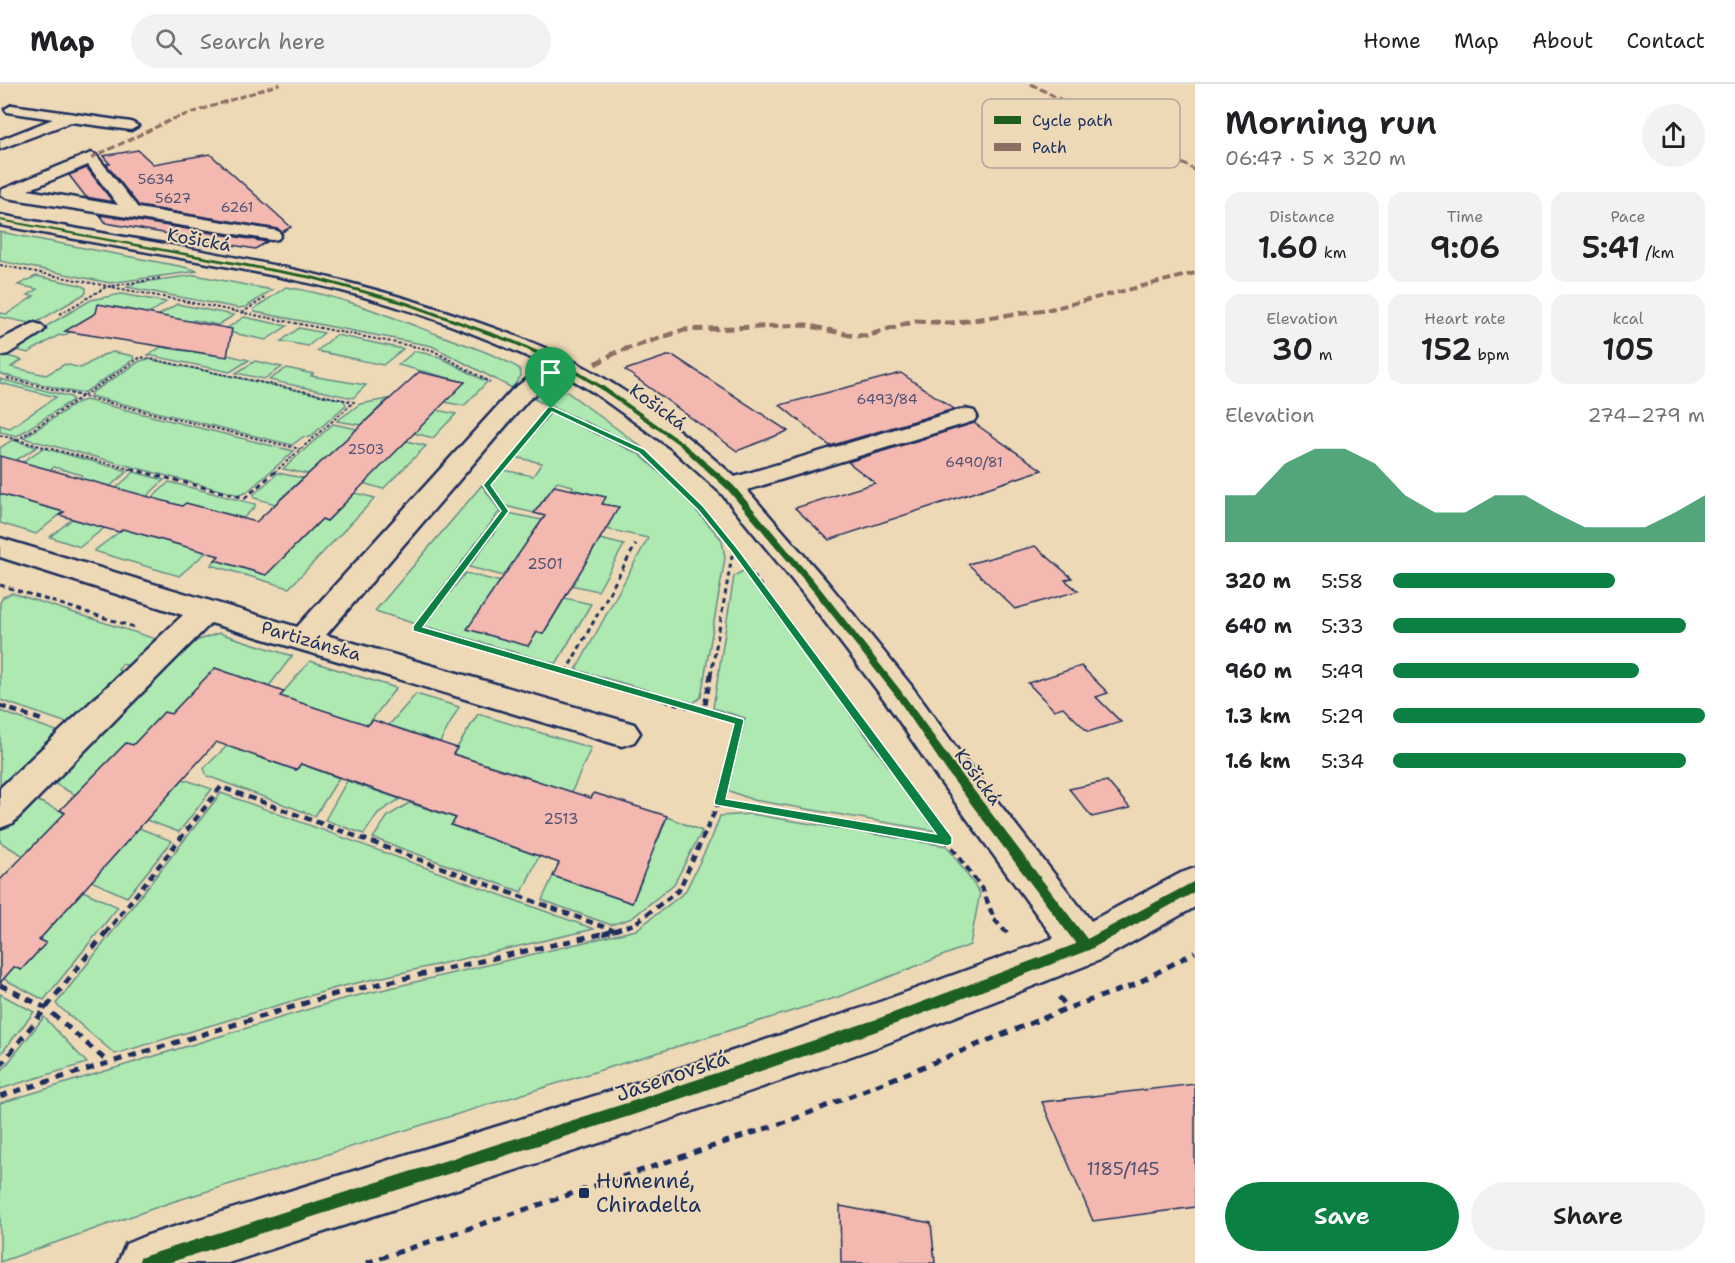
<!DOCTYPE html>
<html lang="en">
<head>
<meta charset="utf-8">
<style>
  :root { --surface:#fff; --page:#f2f2f2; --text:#202124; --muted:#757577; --line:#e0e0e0; --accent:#0b8043 }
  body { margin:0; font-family:"Shantell Sans",sans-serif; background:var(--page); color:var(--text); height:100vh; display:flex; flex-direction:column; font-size:22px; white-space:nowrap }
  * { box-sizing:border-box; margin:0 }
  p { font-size:20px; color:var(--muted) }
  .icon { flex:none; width:33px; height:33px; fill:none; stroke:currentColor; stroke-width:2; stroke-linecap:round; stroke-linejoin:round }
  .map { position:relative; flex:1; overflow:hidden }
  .side { display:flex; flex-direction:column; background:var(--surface); width:540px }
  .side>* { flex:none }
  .pin { position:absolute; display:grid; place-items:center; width:51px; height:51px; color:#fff; margin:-62px -26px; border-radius:50% 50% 50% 0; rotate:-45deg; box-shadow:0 0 6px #0007 }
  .pin .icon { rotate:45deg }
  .round { display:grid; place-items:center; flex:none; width:63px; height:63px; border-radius:32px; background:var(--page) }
  .overview { display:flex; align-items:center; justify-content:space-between; height:102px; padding:0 30px }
  h1 { font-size:33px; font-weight:600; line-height:45px }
  .figures { display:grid; grid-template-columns:repeat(3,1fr); gap:9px; height:102px; padding:6px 30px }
  .figures div { display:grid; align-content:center; border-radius:15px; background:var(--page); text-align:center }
  .figures b { font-size:30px; font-weight:600 }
  .figures small { font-size:16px; font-weight:400 }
  .figures p { font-size:16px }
  .chart { height:168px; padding:12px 30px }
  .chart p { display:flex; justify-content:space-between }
  .chart svg { width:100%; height:108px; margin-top:6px; fill:var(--accent); opacity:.7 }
  .action { display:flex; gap:12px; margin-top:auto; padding:12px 30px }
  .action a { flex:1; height:69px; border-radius:36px; background:var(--accent); color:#fff; font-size:24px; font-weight:600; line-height:69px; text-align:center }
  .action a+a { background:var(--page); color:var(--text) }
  ul { padding:0 30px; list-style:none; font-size:20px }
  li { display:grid; grid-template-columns:96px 72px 1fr; align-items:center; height:45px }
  li i { height:15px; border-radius:8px; background:var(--accent) }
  header { display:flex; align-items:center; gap:36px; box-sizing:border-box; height:84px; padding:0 30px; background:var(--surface); border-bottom:2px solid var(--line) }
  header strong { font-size:28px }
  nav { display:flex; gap:33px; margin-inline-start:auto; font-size:21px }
  .search { width:420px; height:54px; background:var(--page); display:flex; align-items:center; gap:15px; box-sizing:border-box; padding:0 21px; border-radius:33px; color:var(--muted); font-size:22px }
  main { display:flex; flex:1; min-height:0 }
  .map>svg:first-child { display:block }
  .green { fill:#ade9b0; stroke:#648c87; stroke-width:1.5 }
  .building { fill:#f3b8af; stroke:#1b2f5e; stroke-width:1.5 }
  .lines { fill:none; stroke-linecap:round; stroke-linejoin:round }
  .minor-casing { stroke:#1b2f5e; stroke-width:5 }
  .path-far3 { stroke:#1b2f5e; stroke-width:2; stroke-dasharray:3 2; stroke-linecap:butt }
  .path-far2 { stroke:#1b2f5e; stroke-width:3; stroke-dasharray:5 4; stroke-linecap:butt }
  .path-far1 { stroke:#1b2f5e; stroke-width:4.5; stroke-dasharray:7 5; stroke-linecap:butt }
  .path { stroke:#1b2f5e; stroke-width:5; stroke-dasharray:8 7; stroke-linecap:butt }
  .minor { fill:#eed9b7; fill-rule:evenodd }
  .quiet-far2 { stroke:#8d6e63; stroke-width:3; stroke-dasharray:7 3; stroke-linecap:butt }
  .quiet-far1 { stroke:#8d6e63; stroke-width:4; stroke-dasharray:8 4; stroke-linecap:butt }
  .quiet { stroke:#8d6e63; stroke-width:5; stroke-dasharray:10 5; stroke-linecap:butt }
  .cycleway-casing { stroke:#eed9b7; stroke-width:4 }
  .cycleway { fill:#1b5e20; fill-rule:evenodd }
  .route { fill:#0b8043; stroke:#fff; stroke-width:1.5; fill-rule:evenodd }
  .poi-dot { fill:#1b2f5e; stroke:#eed9b7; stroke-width:2 }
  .labels { text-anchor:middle; stroke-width:4.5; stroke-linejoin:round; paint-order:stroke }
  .far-number-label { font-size:14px; fill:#515172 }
  .number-label { font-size:15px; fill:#515172 }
  .street-label { font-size:18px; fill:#1b2f5e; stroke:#eed9b7 }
  .near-number-label { font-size:18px; fill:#515172 }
  .near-street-label { font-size:21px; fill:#1b2f5e; stroke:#eed9b7 }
  .near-poi-label { font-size:21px; fill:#1b2f5e; stroke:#eed9b7; text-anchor:start }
  .key { fill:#eed9b7; stroke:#afa69c; stroke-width:1.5 }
  .key-label { font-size:16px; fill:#1b2f5e }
</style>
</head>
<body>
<header>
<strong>Map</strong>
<div class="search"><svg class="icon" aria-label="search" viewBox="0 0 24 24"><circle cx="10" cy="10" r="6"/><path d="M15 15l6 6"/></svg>Search here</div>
<nav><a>Home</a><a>Map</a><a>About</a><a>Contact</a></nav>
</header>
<main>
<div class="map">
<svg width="1195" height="1179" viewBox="0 0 1195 1179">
  <rect width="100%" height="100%" fill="#eed9b7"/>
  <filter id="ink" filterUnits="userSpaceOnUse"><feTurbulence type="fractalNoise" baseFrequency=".0167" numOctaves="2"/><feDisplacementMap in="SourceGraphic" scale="12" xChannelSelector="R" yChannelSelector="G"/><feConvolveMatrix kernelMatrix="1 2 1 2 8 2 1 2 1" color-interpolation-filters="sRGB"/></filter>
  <g filter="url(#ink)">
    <!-- green -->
    <g class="green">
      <path d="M0,148L184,183L198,187L110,199L0,177Z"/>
      <path d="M195,191L272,206L246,223L238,224L127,203L136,199Z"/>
      <path d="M36,192L80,201L86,204V209L34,240L0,233V229L7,230L34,212L28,211L37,205L18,201Z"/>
      <path d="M286,203C339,211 389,232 439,251C466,261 496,270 520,285L521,292L512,304L432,262L255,228L254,225Z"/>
      <path d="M121,210L166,218L149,230L117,223L87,240H84L63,252L59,251L28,269L9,264L91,216Z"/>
      <path d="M177,220L234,231L218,241L194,236L188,241L156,233Z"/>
      <path d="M244,233L287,242L266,256L223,247Z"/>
      <path d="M299,244L324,249L308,262L281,257Z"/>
      <path d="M336,251L403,265L383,281L317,267Z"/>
      <path d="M161,263L219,272L223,270L249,276L230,288L148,271Z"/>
      <path d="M415,267L440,273L487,298L464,322L445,318L464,298L398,281Z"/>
      <path d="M113,268L133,272L134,275L85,308L77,309L0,290V270L22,276L11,283L46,291L65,280L81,284L103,271Z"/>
      <path d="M148,275L344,316L346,321L310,353H303L292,361L90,312L91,309L140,277Z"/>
      <path d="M255,277L282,283L264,295L236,289Z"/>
      <path d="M287,284L313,290L311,292L366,301L353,314L269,296Z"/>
      <path d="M0,295L71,313L73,316L17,352L0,348V341L10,344L56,313L0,299Z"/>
      <path d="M554,306L567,308L643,364L532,314L541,308Z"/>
      <path d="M388,315L361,341L337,337L360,320Z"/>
      <path d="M86,316L273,362L294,367L247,408L239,411L23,354L78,318Z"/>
      <path d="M432,325L456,330L433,354L410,348Z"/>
      <path d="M551,328L639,370L677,404L722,456L725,474L701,613L693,619L576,586L648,454L606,445L618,423L602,420L605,413L572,405L573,402L557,398L534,429L505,422L491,400L503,386L533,392L542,379L514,373Z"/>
      <path d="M333,340L357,345L308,390L283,385Z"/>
      <path d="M12,356L37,363L15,377L0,373V364Z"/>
      <path d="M407,357L426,362L383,405L359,398Z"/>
      <path d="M43,364L128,387L109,403L79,395L82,391L54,383L50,386L21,379Z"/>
      <path d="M134,388L164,396L146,413L115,405Z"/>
      <path d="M278,389L303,394L275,420L254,414V410Z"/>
      <path d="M169,398L255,420V423L243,434L186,419L182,422L152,414Z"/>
      <path d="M482,401L500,427L416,540L375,527Z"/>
      <path d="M355,409L375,414L289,504L211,481L215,476L266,491L322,435L327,437Z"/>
      <path d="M0,410L63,428L36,450L0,439Z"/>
      <path d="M508,429L542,436L504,492L469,483Z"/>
      <path d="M72,435L104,444L80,463L50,453Z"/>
      <path d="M123,445L179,461L184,457L210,465L179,492L94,467Z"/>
      <path d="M600,455L624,461L598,507L566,500L587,466L593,467Z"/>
      <path d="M745,486L936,747L753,716L727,706L745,634L713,624L734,492Z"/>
      <path d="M465,489L501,498L468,545L528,562L537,548L543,550L565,514L591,520L556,580L424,542Z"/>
      <path d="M12,509L162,557L135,583L122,580L118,586L129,589L73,641L0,616V519L3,513Z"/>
      <path d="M219,549L292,572L269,602L215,584L171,630L164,628L133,661L126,659L75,711L45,694L180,562L188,565L196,557Z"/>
      <path d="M310,577L396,604L368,641L280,612Z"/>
      <path d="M416,610L459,623L440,658L389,641Z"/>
      <path d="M0,627L65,650L0,712Z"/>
      <path d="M478,630L591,664L569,714L533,695L453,670Z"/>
      <path d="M227,662L296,686L301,680L339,694L315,732L207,692L204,684Z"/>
      <path d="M183,695L212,705L179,748L146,736Z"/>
      <path d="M347,697L400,715L378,729L364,750L325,736Z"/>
      <path d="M221,709L594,845L339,903L115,970L56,920Z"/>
      <path d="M27,712L65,729L24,772L0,758V738Z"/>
      <path d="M409,719L456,734L451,741L539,772L522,808L373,754L388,732Z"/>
      <path d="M751,730L947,762L980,809L970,861L838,913L172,1118L0,1178V1019L339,916L636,846L685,808L713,751L720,732Z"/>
      <path d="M667,733L702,747L674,800L632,834L611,841L542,816L553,792L632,819L642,795L635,790L651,752L659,754Z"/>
      <path d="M139,744L172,757L127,813L91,797Z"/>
      <path d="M83,807L118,823L44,916L0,893V876L46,859L39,856Z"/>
      <path d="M0,910L34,928L0,971Z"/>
      <path d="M44,933L87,979L0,1005V989Z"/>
    </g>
    <!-- building -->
    <g class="building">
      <path d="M138,66L153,80L210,70L291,143L282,148L278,145L139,122L106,80H110L103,72Z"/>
      <path d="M87,84L113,118L86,113L69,91Z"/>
      <path d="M100,131L267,158L255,165L106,139Z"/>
      <path d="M98,220L232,245L227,273L65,247L96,229Z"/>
      <path d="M667,272H674L788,347L737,367L625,286Z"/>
      <path d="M419,288L465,298L327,437L322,435L266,491L215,476L219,472L123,445L119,448L104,444L59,431L64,428L0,410V372L182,422L186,419L256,438Z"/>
      <path d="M901,289L954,325L830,362L780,321Z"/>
      <path d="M974,339L1042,386L829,456L795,424L875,399L848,378Z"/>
      <path d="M554,402L606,413L602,420L619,423L543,550L537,548L528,562L467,545L545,432L534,429Z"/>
      <path d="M1035,462L1072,494L1065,496L1078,507L1015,525L968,480Z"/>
      <path d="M1081,582L1108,609L1096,613L1121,638L1088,648L1063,623L1054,626L1028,599Z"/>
      <path d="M215,584L284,608L280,612L368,641L373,636L457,664L453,670L591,714L594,709L667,732L632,819L553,792L559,779L451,741L456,734L301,680L296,686L216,658L39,856L46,859L21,886L14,883L0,899V796L65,729L60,726L126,659L133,661L164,628L171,630Z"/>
      <path d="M1107,697L1130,724L1092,733L1069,705Z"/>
      <path d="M1195,1000V1123L1093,1137L1042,1018Z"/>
      <path d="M840,1122L931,1139L935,1179H841Z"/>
    </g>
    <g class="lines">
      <!-- minor casing -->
      <g class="minor-casing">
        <g id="minor">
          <path d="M12,21L131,38L138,42L131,46L71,38L0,65V56L53,35L7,28L5,25Z"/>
          <path d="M91,69L96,71L138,124L272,146L278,147L281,151L278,155L272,156L7,114L0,111L1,106ZM88,81L118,121L28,106Z"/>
          <path d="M0,131C157,160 317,181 468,235C502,247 537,259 569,275C629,305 684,349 735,393L956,327L965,325L974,327L977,332L974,337L747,406L828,499L910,600L965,676L1091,837L1181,789L1195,784V823L1100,876L877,963L633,1048L228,1179H118L126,1160L145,1152L633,1000L877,919L1054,854L939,696L886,618L806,513L721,409L671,364L593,308L563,290L528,316L326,551L634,640L640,649L634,658L622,662L211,539L13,739L0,744V704L183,531L0,473V454L297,543L512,306L546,281C471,246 390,217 309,199C207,177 103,161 0,141Z"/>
          <path d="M34,239L41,241L45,245L41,249L8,270L0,272V256Z"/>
        </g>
      </g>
      <!-- path-far3 -->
      <g class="path-far3">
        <path d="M0,181L432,266L490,298"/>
        <path d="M242,229L266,213"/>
        <path d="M60,230L106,203L162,194"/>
        <path d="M7,294L300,365"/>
        <path d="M552,325L621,358"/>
        <path d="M0,351L17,356"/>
        <path d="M17,356L137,387"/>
        <path d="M17,356L141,273L354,318L276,387"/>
      </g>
      <!-- path-far2 -->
      <g class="path-far2">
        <path d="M131,385L245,414L278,385"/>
        <path d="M489,398L487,401L505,427L417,545L566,588"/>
        <path d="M691,415L734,465L826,591"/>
        <path d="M0,501L137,544"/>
        <path d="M575,591L566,588L636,460"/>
        <path d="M711,591L733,466"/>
      </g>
      <!-- path-far1 -->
      <g class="path-far1">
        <path d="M570,589L704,627"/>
        <path d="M825,589L983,806L994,835L1007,849"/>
        <path d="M0,622L42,636"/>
        <path d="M719,718L947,757"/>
        <path d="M105,850L221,703L615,847"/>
        <path d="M603,850L634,840L679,806L719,718L739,637L704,627L711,589"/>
      </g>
      <!-- path -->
      <g class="path">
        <path d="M0,901L46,924L109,979"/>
        <path d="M1059,913L1068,924"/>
        <path d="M0,982L106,848"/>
        <path d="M0,1012L335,910L610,848"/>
        <path d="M366,1179L794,1035L1068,924L1134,901L1195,868"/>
      </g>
      <!-- minor -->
      <use href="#minor" class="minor"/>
      <!-- quiet-far2 -->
      <g class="quiet-far2">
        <path d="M1031,0L1195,86"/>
        <path d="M91,74L173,35L280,0"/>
      </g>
      <!-- quiet-far1 -->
      <path class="quiet-far1" d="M1047,226L1195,189"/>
      <!-- quiet -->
      <path class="quiet" d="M595,280L617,268L684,246L806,241L850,251L867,252L915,237L951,239L1053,225"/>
      <!-- cycleway casing -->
      <g class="cycleway-casing">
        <path id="cycleway" d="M0,135L312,192L407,218L518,258L564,279L603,302L682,358L733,401L820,504L901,607L956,683L1087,855L1195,797V808L1089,866L877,947L633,1031L168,1179H138L140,1174L145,1172L633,1017L877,935L1076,860L948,689L895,611L814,508L727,405L678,360L599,304L560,281L514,260L403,220L312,195L0,137Z"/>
      </g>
      <!-- cycleway -->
      <use href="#cycleway" class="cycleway"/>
    </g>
  </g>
  <!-- route -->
  <path class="route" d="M548,323H553L644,365L703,422L737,464L952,753V760L948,762L715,721L714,718L734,640L413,547V542L501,427L483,401ZM552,328L639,369L698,426L731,467L936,750L726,715L744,637L743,635L423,543L509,427L491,401Z"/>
  <!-- markers -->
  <rect class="poi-dot" x="578" y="1103" width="12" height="12" rx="3"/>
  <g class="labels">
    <!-- far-number labels -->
    <g class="far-number-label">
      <text x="156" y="100">5634</text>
      <text x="173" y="119">5627</text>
      <text x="237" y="128">6261</text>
      <text x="887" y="320">6493/84</text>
      <text x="366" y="370">2503</text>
      <text x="974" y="383">6490/81</text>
    </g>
    <!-- number labels -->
    <g class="number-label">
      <text x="545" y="485">2501</text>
      <text x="561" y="740">2513</text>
    </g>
    <!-- street labels -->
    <g class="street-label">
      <text transform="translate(199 156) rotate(10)" y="6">Košická</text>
      <text transform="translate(658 323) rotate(36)" y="6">Košická</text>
      <text transform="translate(311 557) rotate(16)" y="6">Partizánska</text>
      <text transform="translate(978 693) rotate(53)" y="6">Košická</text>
    </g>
    <!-- near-number labels -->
    <g class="near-number-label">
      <text x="1123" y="1091">1185/145</text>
    </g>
    <!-- near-street labels -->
    <g class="near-street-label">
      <text transform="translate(672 992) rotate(-19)" y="7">Jasenovská</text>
    </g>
    <!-- near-poi labels -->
    <g class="near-poi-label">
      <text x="596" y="1104">Humenné,<tspan x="596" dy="24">Chiradelta</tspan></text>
    </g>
  </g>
  <!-- legend -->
  <rect x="982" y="15" width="198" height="69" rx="9" class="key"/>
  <rect x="994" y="32" width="27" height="8" fill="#1b5e20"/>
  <rect x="994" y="59" width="27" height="8" fill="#8d6e63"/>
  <g class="key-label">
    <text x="1032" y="42">Cycle path</text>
    <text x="1032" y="69">Path</text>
  </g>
</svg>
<div class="pin" style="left:551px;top:325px;background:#1e9e55"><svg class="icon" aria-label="arrive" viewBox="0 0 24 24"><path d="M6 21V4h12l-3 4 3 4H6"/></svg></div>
</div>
<section class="side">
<div class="overview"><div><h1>Morning run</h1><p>06:47 · 5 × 320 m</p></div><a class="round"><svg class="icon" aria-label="share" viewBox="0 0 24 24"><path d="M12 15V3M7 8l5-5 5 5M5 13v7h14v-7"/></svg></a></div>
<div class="figures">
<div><p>Distance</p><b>1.60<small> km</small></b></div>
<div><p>Time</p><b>9:06</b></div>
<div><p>Pace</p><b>5:41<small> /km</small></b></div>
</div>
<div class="figures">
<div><p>Elevation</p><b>30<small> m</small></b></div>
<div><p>Heart rate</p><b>152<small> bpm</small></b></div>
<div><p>kcal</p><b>105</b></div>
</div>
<div class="chart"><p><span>Elevation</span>274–279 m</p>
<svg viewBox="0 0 160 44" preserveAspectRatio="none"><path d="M0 44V25L10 25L20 12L30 6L40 6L50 12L60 25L70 32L80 32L90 25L100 25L110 32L120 38L130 38L140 38L150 32L160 25V44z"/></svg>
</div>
<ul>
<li><b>320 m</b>5:58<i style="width:71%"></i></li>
<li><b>640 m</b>5:33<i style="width:94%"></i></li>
<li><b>960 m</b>5:49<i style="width:79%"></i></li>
<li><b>1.3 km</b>5:29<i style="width:100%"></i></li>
<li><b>1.6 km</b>5:34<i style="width:94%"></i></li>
</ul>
<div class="action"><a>Save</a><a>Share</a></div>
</section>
</main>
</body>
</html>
